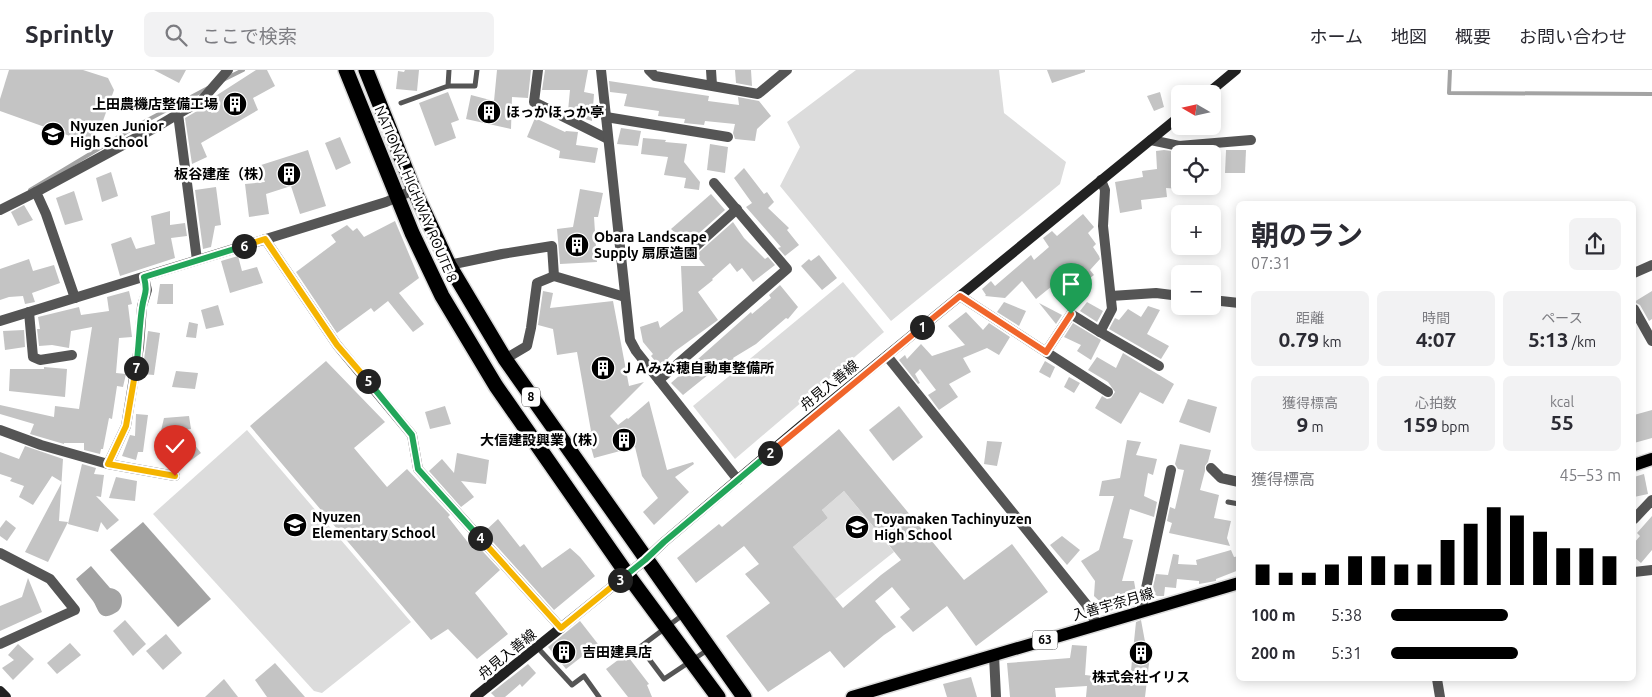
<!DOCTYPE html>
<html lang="ja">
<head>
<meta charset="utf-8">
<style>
  :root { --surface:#fff; --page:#f2f2f3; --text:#2b2b33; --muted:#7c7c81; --line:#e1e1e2; --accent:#000 }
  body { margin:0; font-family:Ubuntu,"Noto Sans JP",sans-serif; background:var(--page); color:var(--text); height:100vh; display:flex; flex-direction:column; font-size:19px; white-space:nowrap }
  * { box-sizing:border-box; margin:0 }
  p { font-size:16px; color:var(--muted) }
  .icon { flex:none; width:28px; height:28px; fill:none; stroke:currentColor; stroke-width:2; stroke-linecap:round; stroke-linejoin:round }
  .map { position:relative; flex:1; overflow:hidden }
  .drawer { position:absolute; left:1236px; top:131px; width:400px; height:480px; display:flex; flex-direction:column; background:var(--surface); border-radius:8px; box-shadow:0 2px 12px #0003 }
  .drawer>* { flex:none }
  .needle { width:32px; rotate:279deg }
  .tools { position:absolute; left:1171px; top:15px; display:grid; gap:10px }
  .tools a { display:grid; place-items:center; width:50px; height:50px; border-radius:8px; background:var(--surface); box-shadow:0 2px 12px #0003; font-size:25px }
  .pin { position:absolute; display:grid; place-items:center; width:42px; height:42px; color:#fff; margin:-51px -21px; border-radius:50% 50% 50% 0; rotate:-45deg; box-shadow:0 0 5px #0007 }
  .pin .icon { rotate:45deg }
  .km { position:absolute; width:25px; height:25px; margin:-12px; border-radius:50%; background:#222; color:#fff; font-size:14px; line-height:25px; text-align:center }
  .round { display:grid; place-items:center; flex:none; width:52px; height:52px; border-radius:8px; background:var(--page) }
  .headline { display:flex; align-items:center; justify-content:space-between; height:85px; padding:0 15px }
  h1 { font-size:28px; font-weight:700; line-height:38px }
  .figures { display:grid; grid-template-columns:repeat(3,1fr); gap:8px; height:85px; padding:5px 15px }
  .figures div { display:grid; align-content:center; border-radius:8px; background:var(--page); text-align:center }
  .figures b { font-size:21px; font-weight:700 }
  .figures small { font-size:14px; font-weight:400 }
  .figures p { font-size:14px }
  .chart { height:140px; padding:10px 15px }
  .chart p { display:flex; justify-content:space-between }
  .chart svg { width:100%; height:90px; margin-top:5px; stroke:var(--accent); stroke-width:6 }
  ul { padding:0 15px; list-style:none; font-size:16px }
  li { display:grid; grid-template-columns:80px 60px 1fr; align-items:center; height:38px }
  li i { height:12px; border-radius:6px; background:var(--accent) }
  header { display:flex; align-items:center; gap:30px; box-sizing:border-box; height:70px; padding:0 25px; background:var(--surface); border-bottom:1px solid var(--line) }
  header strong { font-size:24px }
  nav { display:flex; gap:28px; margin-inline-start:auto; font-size:18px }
  .search { width:350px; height:45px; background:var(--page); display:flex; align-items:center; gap:12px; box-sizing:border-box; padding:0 18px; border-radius:8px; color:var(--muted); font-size:19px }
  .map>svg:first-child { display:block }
  .green { fill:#dcdcdc }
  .water { fill:#a3a3a3 }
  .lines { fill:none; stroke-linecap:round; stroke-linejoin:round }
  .stream { stroke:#a3a3a3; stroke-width:4 }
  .building { fill:#c4c4c4; fill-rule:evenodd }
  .primary-casing { stroke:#dbdbdb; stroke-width:15 }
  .highway-casing { stroke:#dbdbdb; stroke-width:18 }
  .lane { stroke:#555; stroke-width:5 }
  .street { stroke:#555; stroke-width:10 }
  .secondary { stroke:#222; stroke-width:10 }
  .primary { stroke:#000; stroke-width:12 }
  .highway { stroke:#000; stroke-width:15 }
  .split-1-casing { stroke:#fff; stroke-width:10 }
  .split-2-casing { stroke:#fff; stroke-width:10 }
  .split-3-casing { stroke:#fff; stroke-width:10 }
  .split-4-casing { stroke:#fff; stroke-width:10 }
  .split-5-casing { stroke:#fff; stroke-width:10 }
  .split-6-casing { stroke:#fff; stroke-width:10 }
  .split-7-casing { stroke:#fff; stroke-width:10 }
  .split-8-casing { stroke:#fff; stroke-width:10 }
  .split-1 { stroke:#f0652b; stroke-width:6 }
  .split-2 { stroke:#f0652b; stroke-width:6 }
  .split-3 { stroke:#22a559; stroke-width:6 }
  .split-4 { stroke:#f5b400; stroke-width:6 }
  .split-5 { stroke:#22a559; stroke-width:6 }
  .split-6 { stroke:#f5b400; stroke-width:6 }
  .split-7 { stroke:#22a559; stroke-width:6 }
  .split-8 { stroke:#f5b400; stroke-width:6 }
  .labels { text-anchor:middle; stroke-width:5; stroke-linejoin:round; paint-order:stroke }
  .shield { fill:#fff; stroke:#4c4c4c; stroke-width:1 }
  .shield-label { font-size:12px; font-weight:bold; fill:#000 }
  .poi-label { font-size:14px; font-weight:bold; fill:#000; stroke:#fff; text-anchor:start }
  .street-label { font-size:14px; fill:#000; stroke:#fff }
</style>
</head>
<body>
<header>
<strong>Sprintly</strong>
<div class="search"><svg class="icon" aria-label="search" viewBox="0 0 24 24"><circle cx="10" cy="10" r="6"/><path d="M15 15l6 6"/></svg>ここで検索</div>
<nav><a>ホーム</a><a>地図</a><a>概要</a><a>お問い合わせ</a></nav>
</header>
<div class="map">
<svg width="1652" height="627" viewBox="0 0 1652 627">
  <rect width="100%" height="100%" fill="#fff"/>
  <!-- green -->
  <g class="green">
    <path d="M856,0H999L1004,43L1066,92L1060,114L891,251L780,116L800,77L787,52Z"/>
    <path d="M843,212L884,262L735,389L693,336Z"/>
    <path d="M247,360L411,552L322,623L314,621L153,444Z"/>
    <path d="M844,421L894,482L835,529L793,477L828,448L822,440Z"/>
  </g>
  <!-- water -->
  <g class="water">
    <path d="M143,452L211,529L178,557L110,480Z"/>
    <path d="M91,496L110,518C117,519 122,523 122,530C122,536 120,541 115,543C99,552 99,540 93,531C87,523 81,516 76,509Z"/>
  </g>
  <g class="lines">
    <!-- stream -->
    <g class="stream">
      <path d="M1450,0L1449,23L1652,24"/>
      <path d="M223,10L243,0"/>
      <path d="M30,120L140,54L208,18"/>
    </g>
  </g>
  <!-- building -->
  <g class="building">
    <path d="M9,0H83L108,8L114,20L99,62L84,71L0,41V29Z"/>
    <path d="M154,0H186L179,13Z"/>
    <path d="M256,0H267L275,16L253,28L258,40L201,73L207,87L192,94L185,48L204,37L212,31L211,30L214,27Z"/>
    <path d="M405,0H419L417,21L396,19L398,1L404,2Z"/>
    <path d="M497,0H531L528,28L512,27L511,59L466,49L471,25L494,31Z"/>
    <path d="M545,0H588L584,22L594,24L592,51L579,47V42L568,41L570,20H542Z"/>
    <path d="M735,0H751L752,16L736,13Z"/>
    <path d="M1047,0H1085V2L1052,13Z"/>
    <path d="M609,11L709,26L708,31L739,35L738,27L759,31L771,46L757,59L755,71L735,69L733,63L735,54L705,51L704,55L684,53L685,49L658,46L659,41L624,36L627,24L610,22Z"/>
    <path d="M448,22L459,50L451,53L456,68L435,76L419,33Z"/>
    <path d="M1160,22L1164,37L1154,41L1147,26Z"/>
    <path d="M535,48L565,62L566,61L578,62L576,75L598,78L595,93L559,88L560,81L527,67Z"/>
    <path d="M621,58L641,61L638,76L617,74Z"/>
    <path d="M340,67L351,93L336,100L325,73Z"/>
    <path d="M643,68L666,70L665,72L687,74L684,92L700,112L699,120L684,118L686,108L664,105L668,87L641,84Z"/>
    <path d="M710,74L728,77L725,103L707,100Z"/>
    <path d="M308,80L326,136L300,144L291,116L266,124L269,144L249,147L245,114L265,112L258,96Z"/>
    <path d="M1164,80L1171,81L1172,92L1180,91V119L1166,118L1167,127L1141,130L1142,139L1120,143L1115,112L1143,107L1142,101L1157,99L1156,81Z"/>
    <path d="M1226,80H1246L1245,103H1225Z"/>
    <path d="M744,98L764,124L767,122L774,132L768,138L789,158L787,160L799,175L785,186L778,178L781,177L746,137L752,133L734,108Z"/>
    <path d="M111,102L118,126L102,132L96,108Z"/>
    <path d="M216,117L221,155L215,156L211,177L203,179L195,120Z"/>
    <path d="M580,119L603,123L598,147H594L597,192L560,194L557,159L573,157Z"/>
    <path d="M74,121L83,150L65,155L56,128Z"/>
    <path d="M711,124L725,140L687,174L671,159Z"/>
    <path d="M24,135L33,150L18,156L11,142Z"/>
    <path d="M170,141V155L185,153L187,166L171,168L175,188L120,206L111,174L131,167L136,179L155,174L151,146Z"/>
    <path d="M1083,144L1094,157L1088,163L1096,174L1093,177L1099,186L1100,189L1090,200L1094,205L1067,226L1057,212L1036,229L1022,211L1005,228L985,226L986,225L982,219L991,211L995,216L1031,185L1034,190L1049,177L1043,168L1052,161L1057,166Z"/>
    <path d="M395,151L419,208L399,223L424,254L413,262L388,231L374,242L371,238L337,263L296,202L336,172L331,165L347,155L353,161L357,158L364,167Z"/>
    <path d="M733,152L744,168L765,189L768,187L775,195L753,212L742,198L737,202L730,193L712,209L713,210L698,222L718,250L674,282L660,297L651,286L653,284L643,272L640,257L658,251L660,258L683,241L681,196H705L698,188L700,186L697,184Z"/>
    <path d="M819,185L837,208L822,220L801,196L809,189L811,191Z"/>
    <path d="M238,186L242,201L257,197L263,213L230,223L221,191Z"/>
    <path d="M29,189L33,201L54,195L60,213L32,223L35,232L25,234L23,226L9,227L0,230V199Z"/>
    <path d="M160,214H173V234H157Z"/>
    <path d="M780,215L798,237L788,249L786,248L756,274L733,288L734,290L722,299L719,296L683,325L671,313L751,242L752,244L771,228L769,225Z"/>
    <path d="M129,221L132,234L128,235L132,267L119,268L116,303L126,304L123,317L117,316L112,349L109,348L103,379H101L100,384L84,380V373H64V374L30,364L34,354L0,344V335L54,347L55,336L79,339L92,257L71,261L69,278L52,275L39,276L37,259H40L38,247L79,237L81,245L109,241L107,227Z"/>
    <path d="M543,221L553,223L550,238L613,231L629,316L644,312L610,346L618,355L627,348L628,349L649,331L667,400L693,392L694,394L675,407L689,422L654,455L643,442L658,428L642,406L635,377L594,388L587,363L591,361L577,282L557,285L553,259L538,255Z"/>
    <path d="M1652,221V249L1649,251L1640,235L1634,232Z"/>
    <path d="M1004,232L1026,241L1019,256L997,242Z"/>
    <path d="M1087,232L1103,241L1097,252L1080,241Z"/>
    <path d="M1039,233L1062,245L1056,254Z"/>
    <path d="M218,235L224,255L206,259L201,240Z"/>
    <path d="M1148,236L1160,240L1147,264L1169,276L1161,289L1109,259L1115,248L1119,250L1128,239L1141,247Z"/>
    <path d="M966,242L983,260L989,253L1010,267L999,285L987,278L963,288L971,302L949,314L958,327L939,340L928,325L936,320L920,299L915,304L920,313L918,314L899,290L905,285L907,289L921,274L932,286L965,275L948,256Z"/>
    <path d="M189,252L198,254L196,268L186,267Z"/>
    <path d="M1073,253L1101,270L1091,290L1077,281L1081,275L1064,267Z"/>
    <path d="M24,260L25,277L5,280L3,261Z"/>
    <path d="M148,261L160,263L154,305L142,304Z"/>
    <path d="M1123,283L1174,314L1163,334L1140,322L1121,354L1095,338L1102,326L1107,329L1111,328L1115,322L1108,312L1088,300L1097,287L1116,298Z"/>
    <path d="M326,291L385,352L354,378L387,417L407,399L450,445L448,447L470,475L474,472L500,500L475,523L508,564L477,589L448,559L431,570L250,356Z"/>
    <path d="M1045,291L1055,297L1050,308L1039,302Z"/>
    <path d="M44,297L67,299L65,327L9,321L10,299H44Z"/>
    <path d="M176,301L198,303L195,319L172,317Z"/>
    <path d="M1069,307L1080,313L1074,323L1064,317Z"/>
    <path d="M1188,329L1217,337L1210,363L1179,352Z"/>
    <path d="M445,336L451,354L430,359L425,342Z"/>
    <path d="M899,336L923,367L893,391L869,360Z"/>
    <path d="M1652,340V368L1634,373V345Z"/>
    <path d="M136,344L148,345L143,382H138L136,390L122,386L130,365L135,366Z"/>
    <path d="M189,346L191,359L183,360L201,383L178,400L171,398L156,382L164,348Z"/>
    <path d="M839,359L964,510L1012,474L1048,522L976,576L947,536L913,562L900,547L910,539L892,517L875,531L896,557L884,565L844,598L830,581L768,622L726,566L770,533L745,504L759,494L744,476L696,513L677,488L719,454L722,457ZM844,421L901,490L881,505L843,538L793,477L828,448L822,440Z"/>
    <path d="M1127,370L1141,372L1136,385L1157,389L1153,405L1148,403L1144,426L1157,432L1154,447L1130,439L1123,468L1133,470L1122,511H1134L1137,528L1136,532L1110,541L1094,526L1095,511L1081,491L1099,480L1114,426H1099L1102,411L1120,408Z"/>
    <path d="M987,371L1002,372L997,396L984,394Z"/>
    <path d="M1180,374L1211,380L1208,392L1205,396V401L1200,420L1219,425L1214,448L1231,451L1227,468L1230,476L1169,463L1172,453L1167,451L1170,437L1175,439L1184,400L1178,399L1175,394Z"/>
    <path d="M25,376L63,389L59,451L68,452L48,492L25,482L62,412L52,406L33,435L19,427L24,416L10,411L12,408L0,404V382L19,389Z"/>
    <path d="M457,383L489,390L486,414L461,411L474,427L461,437L429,401L442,389L454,403Z"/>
    <path d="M82,394L96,398L94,404L104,405L101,427L96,426L119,450L107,460L101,452L98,462L68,454Z"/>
    <path d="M1644,404L1648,424L1634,427V407Z"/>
    <path d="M116,407L137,411L135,431L109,428Z"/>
    <path d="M1652,446V480L1641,493L1634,487V473L1640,466L1637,463Z"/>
    <path d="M498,449L520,477L524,474L542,498L570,478L580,487L595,506L554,540L484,462Z"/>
    <path d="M6,450L16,458L7,471L0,466V458Z"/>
    <path d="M1062,466L1080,480L1067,495L1050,475Z"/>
    <path d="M1231,480L1234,487L1239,486V500L1216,509V511L1199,514V511L1177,509L1176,518L1165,517L1164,526H1151L1156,504L1168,505L1173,484L1179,485L1178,494L1197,495L1196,490Z"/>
    <path d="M28,508L42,542L0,561V536L22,527Z"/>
    <path d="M125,550L146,574L133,586L113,561Z"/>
    <path d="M1141,550L1146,577H1151L1145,627H1086L1087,616L1055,618L1056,627H1010L1007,593L1070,588L1072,575L1087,576L1085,605L1130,610L1136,552Z"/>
    <path d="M580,551L598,574L566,599L548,577Z"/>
    <path d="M166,564L182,583L163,600L146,581Z"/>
    <path d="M70,573L81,585L57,604L47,593Z"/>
    <path d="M18,574L34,589L13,610L2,598L14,590L8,585Z"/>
    <path d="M626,584L649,614L647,615L652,627H628L606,599Z"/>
    <path d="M275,593L305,627H267L255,610Z"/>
    <path d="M528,594L536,603L522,617L520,614L505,627H495L491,623Z"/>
    <path d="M971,607L977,627H947L943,614Z"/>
    <path d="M224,609L238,627H205Z"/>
  </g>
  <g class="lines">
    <!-- primary casing -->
    <g class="primary-casing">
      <g id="primary">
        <path d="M1634,395L1652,389"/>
        <path d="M852,627L1239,513"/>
      </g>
    </g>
    <!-- highway casing -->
    <g class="highway-casing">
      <g id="highway">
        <path d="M346,0L412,163L442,226L496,316L627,504L718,627"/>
        <path d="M366,0L414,120L449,195L505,289L744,627"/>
      </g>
    </g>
    <!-- lane -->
    <g class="lane">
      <path d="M448,16H475L477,0"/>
      <path d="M401,33L448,16L449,0"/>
      <path d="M1228,432L1239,434"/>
      <path d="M684,544L640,577L664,609L709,579"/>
      <path d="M537,577L572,615L584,606L599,627"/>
    </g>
    <!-- street -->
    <g class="street">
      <path d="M538,0L534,32L608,69"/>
      <path d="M601,0L630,270L636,281L738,410"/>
      <path d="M649,0L655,6L758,24L787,0"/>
      <path d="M711,0L712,15"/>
      <path d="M178,44L201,31L228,0"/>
      <path d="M606,47L728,67"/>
      <path d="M1151,70L1179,76L1251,70"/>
      <path d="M0,140L36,122"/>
      <path d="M265,169L337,275L412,365L418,399L561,558"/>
      <path d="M687,184L737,139"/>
      <path d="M449,195L502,184L552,176L554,206L625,227"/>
      <path d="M1634,203L1652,195"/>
      <path d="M960,226L1046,282L1071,244L1100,262L1112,239L1103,156L1105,120L1101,110"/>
      <path d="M1111,226L1156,223L1180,226"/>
      <path d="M75,228L46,144L36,122L158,56L178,44L197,190"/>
      <path d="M1212,230L1239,233"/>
      <path d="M1634,239L1652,271"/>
      <path d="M29,242L33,287L40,290L72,285"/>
      <path d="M0,251L386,132L414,120"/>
      <path d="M1100,262L1159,296"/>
      <path d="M1046,282L1108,322"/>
      <path d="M887,286L1086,534L1097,555"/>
      <path d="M505,289L527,276L531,258L537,213L554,206"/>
      <path d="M659,310L787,199L714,113"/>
      <path d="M0,360L41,375L108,394L175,406"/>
      <path d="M108,394L126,356L139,277L142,236L147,220L144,207"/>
      <path d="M1211,398L1221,408L1239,412"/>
      <path d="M1634,449L1652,430"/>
      <path d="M0,483L50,509L75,540L0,574"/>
      <path d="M1634,502L1652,500"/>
      <path d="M1141,542L1171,400"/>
      <path d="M994,585L996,627"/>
      <path d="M1437,609L1440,627"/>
    </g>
    <!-- secondary -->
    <g class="secondary">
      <path d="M1207,24L1236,0"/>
      <path d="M0,621L6,627"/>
      <path d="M475,627L645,490L664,472L802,355L1180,46"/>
    </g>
    <!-- primary -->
    <use href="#primary" class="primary"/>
    <!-- highway -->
    <use href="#highway" class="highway"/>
  </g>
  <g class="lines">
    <!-- split-1 casing -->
    <g class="split-1-casing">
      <path id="split-1" d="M922,257L960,226L1046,282L1071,244"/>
    </g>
    <!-- split-2 casing -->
    <g class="split-2-casing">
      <path id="split-2" d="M770,383L922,257"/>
    </g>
    <!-- split-3 casing -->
    <g class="split-3-casing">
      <path id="split-3" d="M620,510L645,490L664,472L770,383"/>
    </g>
    <!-- split-4 casing -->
    <g class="split-4-casing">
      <path id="split-4" d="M480,468L561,558L620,510"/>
    </g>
    <!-- split-5 casing -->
    <g class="split-5-casing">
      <path id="split-5" d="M368,311L412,365L418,399L480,468"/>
    </g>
    <!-- split-6 casing -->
    <g class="split-6-casing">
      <path id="split-6" d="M244,176L265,169L337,275L368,311"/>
    </g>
    <!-- split-7 casing -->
    <g class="split-7-casing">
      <path id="split-7" d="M136,298C139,278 139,258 142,238C144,223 148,224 144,207L244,176"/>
    </g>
    <!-- split-8 casing -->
    <g class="split-8-casing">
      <path id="split-8" d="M136,298L126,356L108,394L175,406"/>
    </g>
    <!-- split-1 -->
    <use href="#split-1" class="split-1"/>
    <!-- split-2 -->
    <use href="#split-2" class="split-2"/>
    <!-- split-3 -->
    <use href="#split-3" class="split-3"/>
    <!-- split-4 -->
    <use href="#split-4" class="split-4"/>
    <!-- split-5 -->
    <use href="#split-5" class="split-5"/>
    <!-- split-6 -->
    <use href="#split-6" class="split-6"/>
    <!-- split-7 -->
    <use href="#split-7" class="split-7"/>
    <!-- split-8 -->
    <use href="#split-8" class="split-8"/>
  </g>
  <!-- icons -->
  <defs>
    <g id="building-disc" transform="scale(1.25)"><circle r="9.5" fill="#000" stroke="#fff"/><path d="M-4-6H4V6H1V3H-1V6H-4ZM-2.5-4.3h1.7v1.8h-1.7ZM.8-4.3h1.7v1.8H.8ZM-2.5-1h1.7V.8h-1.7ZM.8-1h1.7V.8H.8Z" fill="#fff"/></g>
    <g id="school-disc" transform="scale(1.25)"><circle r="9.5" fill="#000" stroke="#fff"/><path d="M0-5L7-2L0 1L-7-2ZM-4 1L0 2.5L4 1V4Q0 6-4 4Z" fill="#fff"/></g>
  </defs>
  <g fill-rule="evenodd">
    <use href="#building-disc" x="235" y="34"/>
    <use href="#building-disc" x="489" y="42"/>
    <use href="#school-disc" x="53" y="64"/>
    <use href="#building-disc" x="289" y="104"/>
    <use href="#building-disc" x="577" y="175"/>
    <use href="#building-disc" x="603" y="298"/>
    <use href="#building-disc" x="624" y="370"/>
    <use href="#school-disc" x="295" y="455"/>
    <use href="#school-disc" x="857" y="457"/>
    <use href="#building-disc" x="564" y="582"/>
    <use href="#building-disc" x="1141" y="583"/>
  </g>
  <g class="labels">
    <!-- shield labels -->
    <g class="shield">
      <rect x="522" y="317.5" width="18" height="19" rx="4"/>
      <rect x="1032.5" y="560.5" width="25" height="19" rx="4"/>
    </g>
    <g class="shield-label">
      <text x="531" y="331">8</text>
      <text x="1045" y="574">63</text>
    </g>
    <!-- poi labels -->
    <g class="poi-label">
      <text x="218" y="39" text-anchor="end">上田農機店整備工場</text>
      <text x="506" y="47">ほっかほっか亭</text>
      <text x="70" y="61">Nyuzen Junior<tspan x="70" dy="16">High School</tspan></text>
      <text x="272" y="109" text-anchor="end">板谷建産（株）</text>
      <text x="594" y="172">Obara Landscape<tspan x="594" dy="16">Supply 扇原造園</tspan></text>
      <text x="620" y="303">ＪＡみな穂自動車整備所</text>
      <text x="606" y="375" text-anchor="end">大信建設興業（株）</text>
      <text x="312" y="452">Nyuzen<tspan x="312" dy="16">Elementary School</tspan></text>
      <text x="874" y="454">Toyamaken Tachinyuzen<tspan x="874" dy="16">High School</tspan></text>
      <text x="582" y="587">吉田建具店</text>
      <text x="1141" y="612" text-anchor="middle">株式会社イリス</text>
    </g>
    <!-- street labels -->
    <g class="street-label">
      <text transform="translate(416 124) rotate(67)" y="5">NATIONAL HIGHWAY ROUTE 8</text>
      <text transform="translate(829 315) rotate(-39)" y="5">舟見入善線</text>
      <text transform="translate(1113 534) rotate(-16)" y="5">入善宇奈月線</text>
      <text transform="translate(507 584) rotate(-39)" y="5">舟見入善線</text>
    </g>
  </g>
</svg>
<div class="tools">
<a><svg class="needle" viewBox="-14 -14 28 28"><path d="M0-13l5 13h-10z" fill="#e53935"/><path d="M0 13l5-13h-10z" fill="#7c7c81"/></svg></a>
<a><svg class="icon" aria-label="locate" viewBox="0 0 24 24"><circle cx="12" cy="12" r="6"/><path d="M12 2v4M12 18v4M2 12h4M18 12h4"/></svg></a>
<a>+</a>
<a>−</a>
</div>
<div class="pin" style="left:1071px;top:244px;background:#1e9e55"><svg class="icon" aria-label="arrive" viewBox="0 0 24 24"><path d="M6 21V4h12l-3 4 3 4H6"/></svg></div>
<div class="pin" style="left:175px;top:406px;background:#d93025"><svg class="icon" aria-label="check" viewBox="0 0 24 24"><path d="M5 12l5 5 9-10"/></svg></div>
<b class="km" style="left:922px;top:257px">1</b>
<b class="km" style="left:770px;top:383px">2</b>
<b class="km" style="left:620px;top:510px">3</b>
<b class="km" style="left:480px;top:468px">4</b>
<b class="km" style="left:368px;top:311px">5</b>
<b class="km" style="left:244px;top:176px">6</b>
<b class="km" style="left:136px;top:298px">7</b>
<section class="drawer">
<div class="headline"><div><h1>朝のラン</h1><p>07:31</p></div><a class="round"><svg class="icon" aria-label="share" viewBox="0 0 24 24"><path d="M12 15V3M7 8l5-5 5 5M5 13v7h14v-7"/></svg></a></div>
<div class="figures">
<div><p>距離</p><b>0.79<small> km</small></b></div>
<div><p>時間</p><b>4:07</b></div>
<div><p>ペース</p><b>5:13<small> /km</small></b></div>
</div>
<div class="figures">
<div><p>獲得標高</p><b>9<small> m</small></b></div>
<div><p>心拍数</p><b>159<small> bpm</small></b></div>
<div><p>kcal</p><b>55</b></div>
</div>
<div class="chart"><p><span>獲得標高</span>45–53 m</p>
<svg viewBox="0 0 160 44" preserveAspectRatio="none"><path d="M5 44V34M15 44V38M25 44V38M35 44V34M45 44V30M55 44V30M65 44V34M75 44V34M85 44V22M95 44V14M105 44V6M115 44V10M125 44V18M135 44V26M145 44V26M155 44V30"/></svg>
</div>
<ul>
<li><b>100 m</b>5:38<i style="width:51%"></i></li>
<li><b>200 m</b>5:31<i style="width:55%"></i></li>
</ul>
</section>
</div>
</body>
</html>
